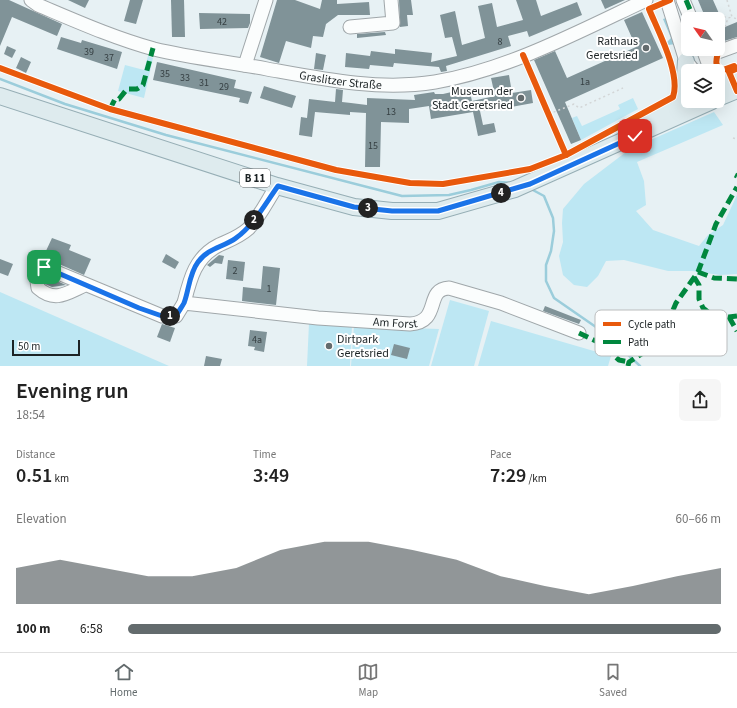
<!DOCTYPE html>
<html lang="en">
<head>
<meta charset="utf-8">
<style>
  :root { --surface:#fff; --page:#f6f6f6; --text:#222; --muted:#767676; --line:#e0e0e0; --accent:#636b6d }
  body { margin:0; font-family:"Source Sans 3",sans-serif; background:var(--page); color:var(--text); height:100vh; display:flex; flex-direction:column; font-size:15px; white-space:nowrap }
  * { box-sizing:border-box; margin:0 }
  p { font-size:13px; color:var(--muted) }
  .icon { flex:none; width:22px; height:22px; fill:none; stroke:currentColor; stroke-width:2; stroke-linecap:round; stroke-linejoin:round }
  .map { position:relative; height:366px; overflow:hidden }
  .panel { display:flex; flex-direction:column; background:var(--surface); flex:1 }
  .panel>* { flex:none }
  .needle { width:26px; rotate:304deg }
  .fabs { position:absolute; left:681px; top:12px; display:grid; gap:8px }
  .fabs a { display:grid; place-items:center; width:44px; height:44px; border-radius:6px; background:var(--surface); box-shadow:0 4px 16px #0002; font-size:20px }
  .scale { position:absolute; left:12px; bottom:10px; width:68px; box-sizing:border-box; padding-left:4px; border:2px solid #1c2325; border-top:0; font-size:11px; line-height:14px; white-space:nowrap; color:#1c2325; -webkit-text-stroke:3px #fff; paint-order:stroke }
  .pin { position:absolute; display:grid; place-items:center; width:34px; height:34px; color:#fff; margin:-17px; border-radius:8px; box-shadow:0 2px 6px #0006 }
  .km { position:absolute; width:20px; height:20px; margin:-10px; border-radius:50%; background:#222; color:#fff; font-size:11px; line-height:20px; text-align:center }
  .round { display:grid; place-items:center; flex:none; width:42px; height:42px; border-radius:6px; background:var(--page) }
  .overview { display:flex; align-items:center; justify-content:space-between; height:68px; padding:0 16px }
  h1 { font-size:22px; font-weight:600; line-height:30px }
  .metrics { display:grid; grid-template-columns:repeat(3,1fr); gap:6px; height:68px; padding:4px 16px }
  .metrics div { display:grid; align-content:center }
  .metrics b { font-size:20px; font-weight:600 }
  .metrics small { font-size:11px; font-weight:400 }
  .metrics p { font-size:11px }
  .chart { height:112px; padding:8px 16px }
  .chart p { display:flex; justify-content:space-between }
  .chart svg { width:100%; height:72px; margin-top:4px; fill:var(--accent); opacity:.7 }
  ul { padding:0 16px; list-style:none; font-size:13px }
  li { display:grid; grid-template-columns:64px 48px 1fr; align-items:center; height:30px }
  li i { height:10px; border-radius:5px; background:var(--accent) }
  .menu { display:flex; justify-content:space-around; align-items:center; height:56px; border-top:1px solid var(--line); background:var(--surface); font-size:11px; color:var(--muted) }
  .menu a { display:grid; justify-items:center; gap:2px }
  .menu .on { color:var(--accent) }
  .map>svg:first-child { display:block }
  .green { fill:#bde7f3 }
  .water { fill:#9bcddb }
  .lines { fill:none; stroke-linecap:round; stroke-linejoin:round }
  .stream { stroke:#9bcddb; stroke-width:2.5 }
  .building { fill:#809398 }
  .minor-casing { stroke:#a0a7aa; stroke-width:15 }
  .major-casing { stroke:#96aeb5; stroke-width:18 }
  .path { stroke:#d3d6d7; stroke-width:1.5; stroke-dasharray:2 3; stroke-linecap:butt }
  .minor { stroke:#fbfdfd; stroke-width:13 }
  .major { stroke:#deebee; stroke-width:16 }
  .quiet { stroke:#00873e; stroke-width:5; stroke-dasharray:10 5; stroke-linecap:butt }
  .cycleway-casing { stroke:#fff; stroke-width:8 }
  .cycleway { stroke:#e8590c; stroke-width:6 }
  .route-casing { stroke:#fff; stroke-width:8 }
  .route { stroke:#1a73e8; stroke-width:5 }
  .poi-dot { fill:#636b6d; stroke:#fff; stroke-width:1.5 }
  .labels { text-anchor:middle; stroke-width:4; stroke-linejoin:round; paint-order:stroke }
  .number-label { font-size:10px; fill:#353f42 }
  .shield { fill:#fff; stroke:#606566; stroke-width:1 }
  .shield-label { font-size:11px; font-weight:bold; fill:#1c2325 }
  .poi-label { font-size:12px; fill:#1c2325; stroke:#fff; text-anchor:end }
  .street-label { font-size:12px; fill:#1c2325; stroke:#fff }
  .key { fill:#fff; stroke:#bbbdbe; stroke-width:1 }
  .key-label { font-size:11px; fill:#1c2325 }
</style>
</head>
<body>
<div class="map">
<svg width="737" height="366" viewBox="0 0 737 366">
  <rect width="100%" height="100%" fill="#e7f1f4"/>
  <!-- green -->
  <g class="green">
    <path d="M148,56L153,58L144,98L118,91L125,65L144,70Z"/>
    <path d="M633,98L638,109L581,140L572,118L577,116L582,126L620,109L618,105Z"/>
    <path d="M714,112L723,125L637,162L644,181L646,205L636,211L653,230L699,246L708,235L723,225L737,195V274L720,275L692,271H668L624,260L606,261L598,276L587,287L574,285L563,275L559,256L563,242L562,223L563,209L584,184L630,149Z"/>
    <path d="M0,292L169,366H0Z"/>
    <path d="M450,300L489,311L474,366H431Z"/>
    <path d="M491,321L611,356L608,366H478Z"/>
    <path d="M309,323L352,326L350,366H307Z"/>
    <path d="M354,326L439,329L429,366H351Z"/>
  </g>
  <!-- water -->
  <path class="water" d="M666,18L676,44L668,45L667,42L671,38L663,19Z"/>
  <g class="lines">
    <!-- stream -->
    <g class="stream">
      <path d="M0,79L65,104L166,135L402,196L449,195L471,190L499,182L513,183"/>
      <path d="M531,189L544,196L553,218L554,231L551,251L546,265V281L554,298L606,334L640,366"/>
    </g>
  </g>
  <!-- building -->
  <g class="building">
    <path d="M0,0H9L62,24L57,36L12,17L0,46Z"/>
    <path d="M68,0H89L85,8Z"/>
    <path d="M130,0H143L136,24L124,21Z"/>
    <path d="M171,0H184L185,37H172Z"/>
    <path d="M277,0H295L320,9L322,0H337V4L369,2L370,15H338L326,24L323,37L313,36L311,48L286,41L279,63L260,57Z"/>
    <path d="M399,0H411L413,15H407L408,26L400,27Z"/>
    <path d="M516,0H536L541,16L577,2L582,15L529,37L527,31L508,36L511,46L446,66L447,71L441,72L439,67L394,63L393,67L370,65L369,69L345,67L346,53L370,56L371,51L395,54V49L432,53L431,62L457,56L452,37L445,38L440,15L455,11L462,45L485,38L478,6L492,3L497,27L523,20Z"/>
    <path d="M601,0H625L605,9Z"/>
    <path d="M698,0H713L725,27L737,22V37L718,43V19H706Z"/>
    <path d="M642,12L663,58L565,102L581,140L571,144L534,60L555,51L567,78L636,47L624,20Z"/>
    <path d="M199,13L250,14V23L248,28L200,29Z"/>
    <path d="M385,32L386,35L357,38V34Z"/>
    <path d="M61,37L81,43L82,40L122,52L117,69L57,49Z"/>
    <path d="M7,46L16,50L12,58L4,54Z"/>
    <path d="M316,53L326,55L323,70L314,69Z"/>
    <path d="M21,57L31,62L26,73L16,68Z"/>
    <path d="M157,62L236,80L234,88L252,92L248,104L239,102L240,98L153,80Z"/>
    <path d="M509,75L512,93L531,90L533,103L511,107V105L480,111L483,125L494,123L496,132L478,136L473,112L431,119L429,106L409,109V123L381,122L380,167H365L366,113L350,112V115L315,112L312,137L299,135L301,117L307,118L309,99L335,102L336,89L343,90L342,102L351,103L367,105V98L415,100L414,95L434,92L435,94H443L469,88L472,101L495,96L491,78Z"/>
    <path d="M264,86L296,96L292,108L260,98Z"/>
    <path d="M52,238L71,245L69,250L91,259L84,275L59,264L61,259L45,253Z"/>
    <path d="M166,254L179,262L175,269L162,262Z"/>
    <path d="M219,255L224,256L222,264L215,263L210,267L207,265Z"/>
    <path d="M0,259L13,264L8,276L0,273Z"/>
    <path d="M228,260L245,262L243,281L226,279Z"/>
    <path d="M263,266L280,268L276,305L242,301L243,287L261,289Z"/>
    <path d="M48,277L66,285L52,287L45,284Z"/>
    <path d="M545,306L581,320L579,324L543,311Z"/>
    <path d="M162,324L175,328L170,342L157,337Z"/>
    <path d="M250,330L267,332L264,352L254,350L255,347L248,346Z"/>
    <path d="M394,344L410,348L407,359L391,355Z"/>
    <path d="M206,356L222,359L220,366H204Z"/>
  </g>
  <g class="lines">
    <!-- minor casing -->
    <g class="minor-casing">
      <g id="minor">
        <path id="s1" d="M31,0L38,5C76,21 114,38 154,49C191,58 230,62 267,69C322,79 379,91 435,82C507,70 580,31 646,0"/>
        <path d="M667,0L686,61L694,71"/>
        <path d="M683,0L691,19"/>
        <path d="M350,27L393,23L391,0"/>
        <path d="M703,49L711,71"/>
        <path d="M707,56L737,45"/>
        <path d="M245,65L266,0"/>
        <path id="s2" d="M85,285C67,293 55,303 38,288L37,281L44,267L162,316H176L184,303L318,318L410,324C442,322 424,289 449,288L501,303L579,333"/>
        <path d="M184,303C190,279 195,257 219,245C230,240 239,237 248,229C260,217 268,199 277,186"/>
      </g>
    </g>
    <!-- major casing -->
    <g class="major-casing">
      <g id="major">
        <path d="M718,77L729,82L737,79"/>
        <path d="M0,96L277,186L354,207L392,211H438L515,189L712,101"/>
        <path d="M718,98L737,90"/>
        <path d="M647,119C684,101 683,102 686,61"/>
      </g>
    </g>
    <!-- path -->
    <g class="path">
      <path d="M727,0L732,17L737,19"/>
      <path d="M719,15L728,18L732,17"/>
      <path d="M725,27L728,18"/>
      <path d="M549,114L574,104L579,108L623,88"/>
      <path d="M733,138L737,139"/>
    </g>
    <!-- minor -->
    <use href="#minor" class="minor"/>
    <!-- major -->
    <use href="#major" class="major"/>
    <!-- quiet -->
    <g class="quiet">
      <path d="M686,0L694,19"/>
      <path d="M110,109L115,99H119L127,89H137L143,85L153,48"/>
      <path d="M735,175L737,176"/>
      <path d="M698,272L714,278L737,279"/>
      <path d="M694,277L699,285V299L703,308L708,312L717,313L729,317L737,316"/>
      <path d="M729,317L737,331"/>
      <path d="M579,333L598,342L619,360L629,362"/>
      <path d="M628,366L629,362L654,346L662,336L676,303L698,272L716,224L737,187"/>
    </g>
    <!-- cycleway casing -->
    <g class="cycleway-casing">
      <g id="cycleway">
        <path d="M718,52C716,61 714,66 723,70L734,66L736,69L729,72L737,91"/>
        <path d="M523,55L566,155"/>
        <path d="M0,68L110,109L336,170L410,183L443,184L530,169L566,155L673,97C681,74 658,31 649,9L670,0"/>
      </g>
    </g>
    <!-- cycleway -->
    <use href="#cycleway" class="cycleway"/>
  </g>
  <g class="lines">
    <!-- route casing -->
    <g class="route-casing">
      <path id="route" d="M44,267L139,308L162,316H176C178,312 182,307 184,303C189,290 189,274 198,262C208,248 224,247 236,238C254,225 265,204 278,186L354,207L392,211H438L530,184L635,136"/>
    </g>
    <!-- route -->
    <use href="#route" class="route"/>
  </g>
  <!-- markers -->
  <g class="poi-dot">
    <circle cx="646" cy="48" r="4"/>
    <circle cx="521" cy="98" r="4"/>
    <circle cx="329" cy="346" r="4"/>
  </g>
  <g class="labels">
    <!-- number labels -->
    <g class="number-label">
      <text x="222" y="25">42</text>
      <text x="500" y="45">8</text>
      <text x="89" y="55">39</text>
      <text x="109" y="61">37</text>
      <text x="165" y="77">35</text>
      <text x="185" y="81">33</text>
      <text x="585" y="85">1a</text>
      <text x="204" y="86">31</text>
      <text x="224" y="90">29</text>
      <text x="391" y="115">13</text>
      <text x="373" y="149">15</text>
      <text x="235" y="274">2</text>
      <text x="269" y="292">1</text>
      <text x="257" y="343">4a</text>
    </g>
    <!-- shield labels -->
    <rect class="shield" x="240" y="169" width="30" height="18" rx="3"/>
    <g class="shield-label">
      <text x="255" y="182">B 11</text>
    </g>
    <!-- poi labels -->
    <g class="poi-label">
      <text x="638" y="45">Rathaus<tspan x="638" dy="14">Geretsried</tspan></text>
      <text x="513" y="95">Museum der<tspan x="513" dy="14">Stadt Geretsried</tspan></text>
      <text x="337" y="343" text-anchor="start">Dirtpark<tspan x="337" dy="14">Geretsried</tspan></text>
    </g>
    <!-- street labels -->
    <g class="street-label">
      <text dy="4" stroke="none"><textPath href="#s1" startOffset="322">Graslitzer Straße</textPath></text>
      <text dy="4" stroke="none"><textPath href="#s2" startOffset="443">Am Forst</textPath></text>
    </g>
  </g>
  <!-- legend -->
  <rect x="595" y="310" width="132" height="46" rx="6" class="key"/>
  <rect x="603" y="322" width="18" height="4" fill="#e8590c"/>
  <rect x="603" y="340" width="18" height="4" fill="#00873e"/>
  <g class="key-label">
    <text x="628" y="328">Cycle path</text>
    <text x="628" y="346">Path</text>
  </g>
</svg>
<div class="fabs">
<a><svg class="needle" viewBox="-14 -14 28 28"><path d="M0-13l5 13h-10z" fill="#e53935"/><path d="M0 13l5-13h-10z" fill="#767676"/></svg></a>
<a><svg class="icon" aria-label="layers" viewBox="0 0 24 24"><path d="M12 4l9 5-9 5-9-5zM3 14l9 5 9-5"/></svg></a>
</div>
<div class="scale">50 m</div>
<div class="pin" style="left:44px;top:267px;background:#1e9e55"><svg class="icon" aria-label="arrive" viewBox="0 0 24 24"><path d="M6 21V4h12l-3 4 3 4H6"/></svg></div>
<div class="pin" style="left:635px;top:136px;background:#d93025"><svg class="icon" aria-label="check" viewBox="0 0 24 24"><path d="M5 12l5 5 9-10"/></svg></div>
<b class="km" style="left:170px;top:316px">1</b>
<b class="km" style="left:254px;top:220px">2</b>
<b class="km" style="left:368px;top:208px">3</b>
<b class="km" style="left:501px;top:193px">4</b>
</div>
<section class="panel">
<div class="overview"><div><h1>Evening run</h1><p>18:54</p></div><a class="round"><svg class="icon" aria-label="share" viewBox="0 0 24 24"><path d="M12 15V3M7 8l5-5 5 5M5 13v7h14v-7"/></svg></a></div>
<div class="metrics">
<div><p>Distance</p><b>0.51<small> km</small></b></div>
<div><p>Time</p><b>3:49</b></div>
<div><p>Pace</p><b>7:29<small> /km</small></b></div>
</div>
<div class="chart"><p><span>Elevation</span>60–66 m</p>
<svg viewBox="0 0 160 44" preserveAspectRatio="none"><path d="M0 44V22L10 17L20 22L30 27L40 27L50 22L60 11L70 6L80 6L90 11L100 17L110 27L120 33L130 38L140 33L150 27L160 22V44z"/></svg>
</div>
<ul>
<li><b>100 m</b>6:58<i style="width:100%"></i></li>
</ul>
</section>
<nav class="menu">
<a class="on"><svg class="icon" aria-label="home" viewBox="0 0 24 24"><path d="M3 11l9-7 9 7M6 9v11h12V9"/></svg>Home</a>
<a><svg class="icon" aria-label="map" viewBox="0 0 24 24"><path d="M3 6l6-2 6 2 6-2v14l-6 2-6-2-6 2zM9 4v14M15 6v14"/></svg>Map</a>
<a><svg class="icon" aria-label="saved" viewBox="0 0 24 24"><path d="M7 4h10v16l-5-4-5 4z"/></svg>Saved</a>
</nav>
</body>
</html>
